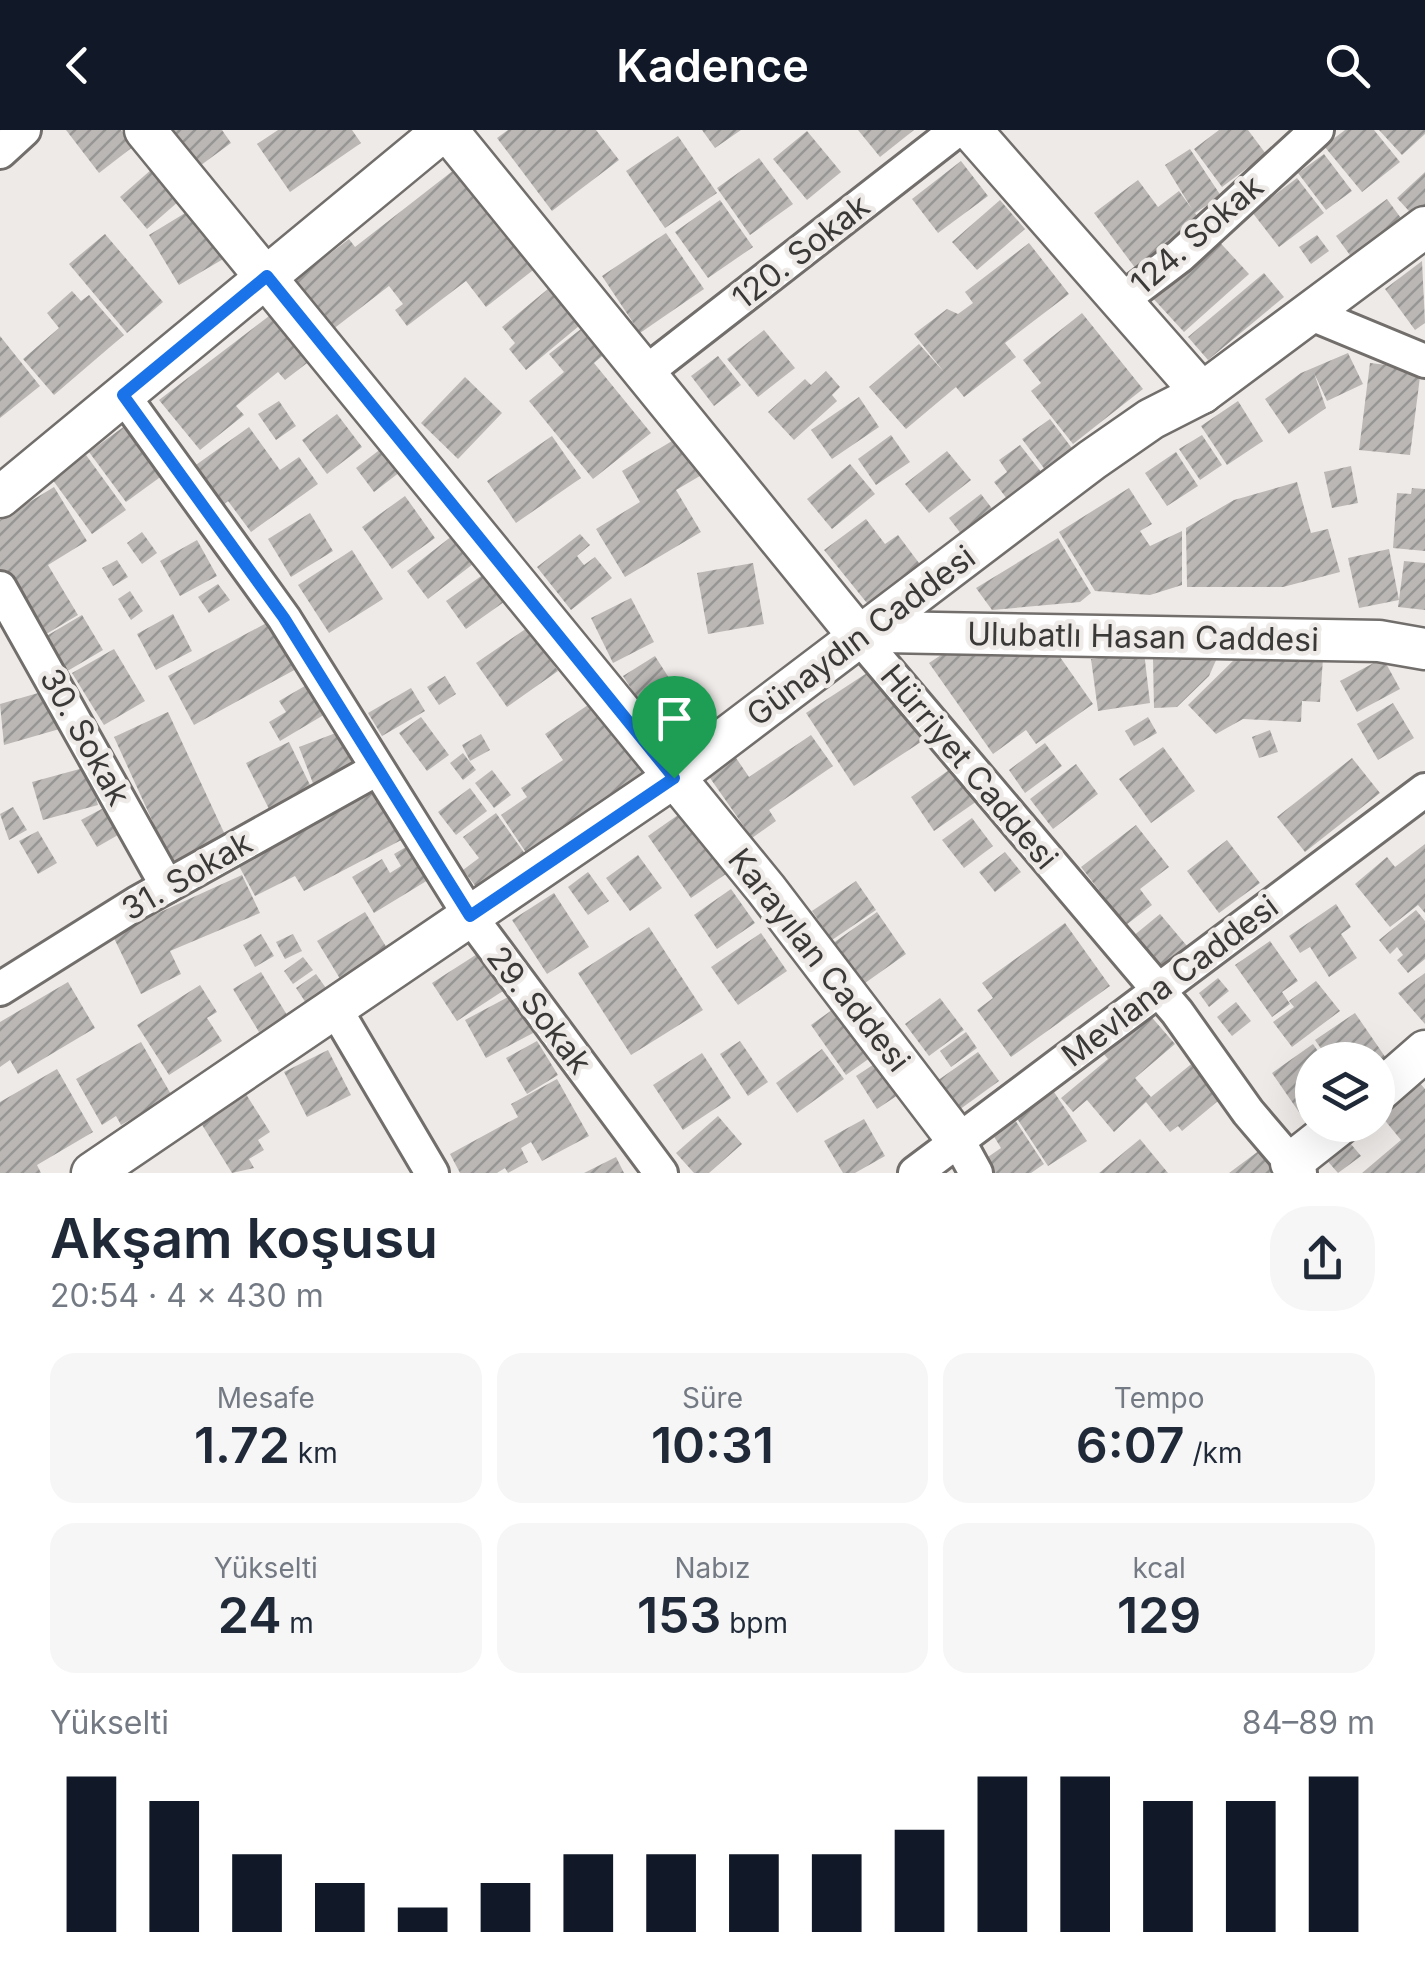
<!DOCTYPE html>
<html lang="tr">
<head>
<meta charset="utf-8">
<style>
  :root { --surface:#fff; --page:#f6f6f7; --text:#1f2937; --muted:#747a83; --accent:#111827 }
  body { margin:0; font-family:Inter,sans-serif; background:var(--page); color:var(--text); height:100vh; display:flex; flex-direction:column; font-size:38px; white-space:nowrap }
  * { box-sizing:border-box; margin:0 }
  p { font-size:32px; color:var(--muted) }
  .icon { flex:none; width:55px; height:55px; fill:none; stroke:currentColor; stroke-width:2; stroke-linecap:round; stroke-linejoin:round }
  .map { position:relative; height:1043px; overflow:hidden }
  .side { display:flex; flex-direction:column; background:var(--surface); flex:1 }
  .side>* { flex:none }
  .controls { position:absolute; left:1295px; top:912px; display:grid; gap:20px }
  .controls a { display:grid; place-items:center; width:100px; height:100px; border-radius:50%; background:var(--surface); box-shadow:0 10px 40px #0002; font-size:50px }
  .pin { position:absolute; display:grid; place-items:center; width:85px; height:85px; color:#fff; margin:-102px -42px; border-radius:50% 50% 50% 0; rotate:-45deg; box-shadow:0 0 10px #0007 }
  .pin .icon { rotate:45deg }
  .round { display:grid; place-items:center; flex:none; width:105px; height:105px; border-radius:40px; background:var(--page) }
  .head { display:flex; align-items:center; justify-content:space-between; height:170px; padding:0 50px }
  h1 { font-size:55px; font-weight:600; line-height:75px }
  .metrics { display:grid; grid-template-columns:repeat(3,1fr); gap:15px; height:170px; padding:10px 50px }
  .metrics div { display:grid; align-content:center; border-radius:25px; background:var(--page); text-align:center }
  .metrics b { font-size:50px; font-weight:600 }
  .metrics small { font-size:28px; font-weight:400 }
  .metrics p { font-size:28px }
  .chart { height:280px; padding:20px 50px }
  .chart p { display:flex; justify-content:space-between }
  .chart svg { width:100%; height:180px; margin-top:10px; stroke:var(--accent); stroke-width:6 }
  header { display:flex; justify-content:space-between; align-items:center; height:130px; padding:0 50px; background:var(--accent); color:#fff; font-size:45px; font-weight:600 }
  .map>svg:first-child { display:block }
  .building { fill:url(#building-hatch) }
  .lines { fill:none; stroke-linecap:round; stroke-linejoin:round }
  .minor-casing { stroke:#716e6c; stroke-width:38 }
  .tertiary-casing { stroke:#716e6c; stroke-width:45 }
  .minor { stroke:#fff; stroke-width:32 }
  .tertiary { stroke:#fff; stroke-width:40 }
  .route-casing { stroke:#fff; stroke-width:20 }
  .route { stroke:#1a73e8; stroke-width:12 }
  .labels { text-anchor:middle; stroke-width:9; stroke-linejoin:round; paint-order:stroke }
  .street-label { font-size:32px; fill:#3a3938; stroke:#eeeae8 }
</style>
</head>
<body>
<header><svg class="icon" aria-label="back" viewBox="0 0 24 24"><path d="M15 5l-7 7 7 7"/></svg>Kadence<svg class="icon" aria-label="search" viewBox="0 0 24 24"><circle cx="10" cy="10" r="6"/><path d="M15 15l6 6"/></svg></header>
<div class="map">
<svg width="1425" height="1043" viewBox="0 0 1425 1043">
  <defs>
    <pattern id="building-hatch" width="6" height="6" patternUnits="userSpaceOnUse" patternTransform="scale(2.5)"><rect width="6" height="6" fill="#bab7b5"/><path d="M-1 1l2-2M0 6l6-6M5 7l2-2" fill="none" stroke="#989694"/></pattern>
  </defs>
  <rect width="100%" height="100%" fill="#eeeae8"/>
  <!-- building -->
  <g class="building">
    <path d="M66,0H121L134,16L99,43Z"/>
    <path d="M173,0H222L231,13L197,38L170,2Z"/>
    <path d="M278,0H352L361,13L290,62L257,14Z"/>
    <path d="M508,0H596L619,30L552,81L497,8Z"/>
    <path d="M702,0H741L715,18Z"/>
    <path d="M858,0H914L880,27Z"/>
    <path d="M1219,0H1248L1266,24L1222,57L1194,19Z"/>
    <path d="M1345,0H1374L1400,32L1362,62L1324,16Z"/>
    <path d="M1379,0H1425V4L1402,25Z"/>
    <path d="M807,1L841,42L807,70L773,29Z"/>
    <path d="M678,6L717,63L665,98L626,41Z"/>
    <path d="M1190,19L1221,66L1195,83L1201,91L1136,139L1094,83L1138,50L1158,77L1179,61L1192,79L1165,35Z"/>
    <path d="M1324,24L1352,61L1326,80L1298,43Z"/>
    <path d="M759,28L793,74L750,105L717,58Z"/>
    <path d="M961,31L988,66L938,103L912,69Z"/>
    <path d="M459,36L537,137L486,177L466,151L407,196L395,180L403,174L389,156L332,200L294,151L349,109L355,117Z"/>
    <path d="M152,39L179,71L147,99L120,67Z"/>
    <path d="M1425,42V87L1419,92L1397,68Z"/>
    <path d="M1297,48L1324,83L1279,117L1252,82Z"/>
    <path d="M1387,69L1406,95L1355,132L1336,106Z"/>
    <path d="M720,70L753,117L708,148L675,102Z"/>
    <path d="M1000,70L1025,99L977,140L952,112Z"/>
    <path d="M195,77L225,128L179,155L149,105Z"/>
    <path d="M666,103L704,159L640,203L602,146Z"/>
    <path d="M105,104L163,172L127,203L69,134Z"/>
    <path d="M1317,105L1329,121L1311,134L1299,117Z"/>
    <path d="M1214,106L1249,144L1184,202L1149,164Z"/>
    <path d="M1029,113L1069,164L1005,213L1016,227L964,267L956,257L906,299L869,257L919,214L944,242L914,204L947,179L958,184L973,173L965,162Z"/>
    <path d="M1422,131L1425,193L1415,200L1385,159Z"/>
    <path d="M1264,143L1284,167L1208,230L1188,207Z"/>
    <path d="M554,154L585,191L526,240L509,219L515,213L502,197Z"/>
    <path d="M72,161L81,171L89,165L124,205L54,265L23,229L59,198L47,183Z"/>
    <path d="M273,183L311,230L285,250L278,242L236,276L244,285L200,320L159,270Z"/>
    <path d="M1082,183L1143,259L1073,314L1031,261L1041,253L1023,230Z"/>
    <path d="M586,195L607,222L594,233L651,303L593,349L529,271L564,242L549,224Z"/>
    <path d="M764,200L795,238L758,267L727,229Z"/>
    <path d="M0,206L40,256L0,288Z"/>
    <path d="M1348,223L1363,254L1327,271L1314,243L1326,278L1289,304L1265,269L1301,243Z"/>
    <path d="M718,226L741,255L714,276L691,246Z"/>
    <path d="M1370,233L1421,239L1410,325L1359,320Z"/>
    <path d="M826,241L840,257L832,265L837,271L794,310L768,282L805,249L811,255Z"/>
    <path d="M465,247L502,283L458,329L421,293Z"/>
    <path d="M859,267L879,297L832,329L811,300Z"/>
    <path d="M279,271L296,296L276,310L258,284Z"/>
    <path d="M1238,271L1263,311L1227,335L1201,296Z"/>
    <path d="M337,284L362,317L327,344L302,310Z"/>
    <path d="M1050,289L1077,325L1049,345L1022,309Z"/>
    <path d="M133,290L170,340L126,372L89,322Z"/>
    <path d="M249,297L280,340L299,327L318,354L251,402L228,371L222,376L193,337Z"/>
    <path d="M682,305L705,343L676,360L701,402L625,447L596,399L640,372L622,341Z"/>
    <path d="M891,305L910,332L876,355L858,329Z"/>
    <path d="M1202,305L1222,335L1200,350L1179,319Z"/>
    <path d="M552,306L581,348L516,393L487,351Z"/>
    <path d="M1020,315L1046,348L1011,374L994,352L1007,342L999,330Z"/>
    <path d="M382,318L400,342L374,362L356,338Z"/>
    <path d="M947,321L971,350L929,383L905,354Z"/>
    <path d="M1176,322L1198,356L1167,376L1145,343Z"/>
    <path d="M86,325L126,380L92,404L52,349Z"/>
    <path d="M850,334L875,364L832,399L807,369Z"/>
    <path d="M1351,336L1358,373L1332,378L1324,342Z"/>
    <path d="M1297,352L1311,403L1328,399L1340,442L1283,457H1187L1186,398L1234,370Z"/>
    <path d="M54,357L87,411L48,435L78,485L38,509L0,445V390Z"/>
    <path d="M1129,358L1152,394L1140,401L1150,416L1182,401V455L1150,465L1095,461L1059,402Z"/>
    <path d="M1412,358L1425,359V421L1393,418L1397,363L1411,364Z"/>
    <path d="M981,364L1000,389L968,413L949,388Z"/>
    <path d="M405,366L435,408L392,439L362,397Z"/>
    <path d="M310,383L333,421L291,447L268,409Z"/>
    <path d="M866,389L885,414L898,405L928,445L875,483L824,420Z"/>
    <path d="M142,402L157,423L142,434L127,413Z"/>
    <path d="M580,404L590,415L577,426L584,435L595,427L612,448L571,480L537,437Z"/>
    <path d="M452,406L473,434L428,469L407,441Z"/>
    <path d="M1058,408L1091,463L1080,472L992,480L976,458Z"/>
    <path d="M197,410L217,446L180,466L160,431Z"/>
    <path d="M1389,419L1399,470L1404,431L1425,433V480L1398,477L1399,470L1359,478L1348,428Z"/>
    <path d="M352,420L383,469L329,503L298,455Z"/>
    <path d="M117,430L128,447L113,456L102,438Z"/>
    <path d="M753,433L764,494L708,504L697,443Z"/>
    <path d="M484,444L504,472L466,499L446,471Z"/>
    <path d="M218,454L230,470L209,483L198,467Z"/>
    <path d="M130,461L143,481L131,490L118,469Z"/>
    <path d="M631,468L654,512L613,533L591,488Z"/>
    <path d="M173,484L192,521L156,540L137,504Z"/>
    <path d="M82,485L103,520L59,546L38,511Z"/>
    <path d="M272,490L298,538L194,595L168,546Z"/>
    <path d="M527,498L558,541L507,577L476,533Z"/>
    <path d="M114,519L145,571L104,595L72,543Z"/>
    <path d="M950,519L1060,527L1093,574L1036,614L1026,600L993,624L929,533Z"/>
    <path d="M1144,522L1150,573L1098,581L1091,529Z"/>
    <path d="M1240,524L1323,528L1320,572L1302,571L1301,592L1243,589L1216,604L1188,575Z"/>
    <path d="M655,526L676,559L644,579L623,546Z"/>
    <path d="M1153,528H1217L1209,546L1177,577L1154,578Z"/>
    <path d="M1383,528L1400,559L1357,582L1340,551Z"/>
    <path d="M876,537L924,610L854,656L806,583Z"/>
    <path d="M445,546L456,564L439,575L427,557Z"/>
    <path d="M310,553L327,583L280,611L269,592L286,582L279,571Z"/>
    <path d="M411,558L425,581L382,606L368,583Z"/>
    <path d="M52,559L63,598L4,615L0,574Z"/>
    <path d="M594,571L647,647L529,727L501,685L527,667L521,658L563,630L545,604Z"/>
    <path d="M1393,573L1414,608L1378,630L1357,594Z"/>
    <path d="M168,582L227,709L172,734L114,607Z"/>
    <path d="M421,587L449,625L427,641L399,603Z"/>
    <path d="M1148,587L1157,603L1134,616L1125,601Z"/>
    <path d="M1270,600L1278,622L1259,628L1252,607Z"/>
    <path d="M341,601L355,640L314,656L299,617Z"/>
    <path d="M481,604L490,620L470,631L462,615Z"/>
    <path d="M811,605L833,636L769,680L776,691L752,708L703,638L730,619L749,647Z"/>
    <path d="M289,612L313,661L271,683L246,633Z"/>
    <path d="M1045,613L1062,636L1025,663L1009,640Z"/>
    <path d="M1163,617L1195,661L1151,693L1119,649Z"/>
    <path d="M463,623L476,640L463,650L450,633Z"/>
    <path d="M1352,628L1380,663L1305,722L1277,687Z"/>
    <path d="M1076,634L1098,664L1053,699L1030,669Z"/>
    <path d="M956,635L980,669L934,701L911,667Z"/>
    <path d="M87,637L98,675L43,690L32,652Z"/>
    <path d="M492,640L511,665L494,678L475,653Z"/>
    <path d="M383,656L409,706L304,761L295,746L255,766L239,736Z"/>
    <path d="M470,658L487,681L456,705L438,682Z"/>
    <path d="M111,674L125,701L97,717L81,690Z"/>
    <path d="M13,677L27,700L9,710L0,684Z"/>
    <path d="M688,678L736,737L691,768L648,706Z"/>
    <path d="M496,683L528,728L480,762L463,740L479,728L463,707Z"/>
    <path d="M972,688L993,716L964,738L942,710Z"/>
    <path d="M1136,695L1169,737L1140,759L1152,775L1126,795L1081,737Z"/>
    <path d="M38,701L57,733L38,744L19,711Z"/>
    <path d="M1227,710L1260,753L1219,783L1187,741Z"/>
    <path d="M413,713L433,747L374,783L352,747L382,729L390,743L401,736L394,724Z"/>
    <path d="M1425,714V783L1418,775L1390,797L1355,754L1387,727L1395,737Z"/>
    <path d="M1005,722L1021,742L995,762L979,742Z"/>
    <path d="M638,725L662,758L630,781L606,748Z"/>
    <path d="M588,742L609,771L588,785L568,757Z"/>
    <path d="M242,745L260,783L170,821L181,844L141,864L112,804Z"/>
    <path d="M856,751L876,780L832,810L812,781Z"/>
    <path d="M731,759L755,793L717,819L694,785Z"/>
    <path d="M554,763L589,817L547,844L512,790Z"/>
    <path d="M1336,774L1351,797L1341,804L1357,828L1329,847L1310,817L1300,823L1289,806Z"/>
    <path d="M1416,780L1425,791V829L1408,843L1397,830L1403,825L1397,817L1390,824L1379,810Z"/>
    <path d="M365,782L390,823L342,852L317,811Z"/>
    <path d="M877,782L906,824L858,858L829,816Z"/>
    <path d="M1160,784L1187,816L1159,839L1132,807Z"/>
    <path d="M1065,793L1110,856L1011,927L977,880L993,868L982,853Z"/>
    <path d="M649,797L703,880L631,925L578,843Z"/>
    <path d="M761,803L787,841L738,875L711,837Z"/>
    <path d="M261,804L274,826L255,837L243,815Z"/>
    <path d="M293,804L302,821L285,829L276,812Z"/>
    <path d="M1270,811L1298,851L1282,862L1290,874L1272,887L1235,835Z"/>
    <path d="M485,819L509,857L457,891L432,853Z"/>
    <path d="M303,827L313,840L293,854L284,841Z"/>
    <path d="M261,842L287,885L259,902L233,859Z"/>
    <path d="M1425,843V894L1398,863Z"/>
    <path d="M316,844L328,861L308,876L296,858Z"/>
    <path d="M1218,848L1229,861L1209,877L1199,863Z"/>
    <path d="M1316,851L1340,881L1292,917L1273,892L1294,877L1289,871Z"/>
    <path d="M68,852L95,898L18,944L10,930L0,937V892Z"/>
    <path d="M200,855L217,882L207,888L222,911L169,945L137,895Z"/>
    <path d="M514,864L535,902L486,928L465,890Z"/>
    <path d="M940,868L964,900L929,926L905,894Z"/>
    <path d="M1236,872L1251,891L1232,906L1217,887Z"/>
    <path d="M839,875L874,925L846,945L811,895Z"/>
    <path d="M1148,883L1175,914L1135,948L1151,967L1195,931L1224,966L1182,1001L1178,996L1170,1002L1146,972L1114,1002L1087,970L1073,982L1061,968L1108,929L1102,922Z"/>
    <path d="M1355,883L1388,931L1378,938V930H1329L1315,910Z"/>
    <path d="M966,902L977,918L951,937L940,921Z"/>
    <path d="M537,911L558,945L527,964L506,928Z"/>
    <path d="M740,911L768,952L748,966L720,924Z"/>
    <path d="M141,912L172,966L121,995L116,986L102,995L76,949Z"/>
    <path d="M1313,914L1324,930H1312V978L1301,985L1272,943Z"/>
    <path d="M822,919L844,949L797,983L776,953Z"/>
    <path d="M328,920L351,965L307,987L284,942Z"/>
    <path d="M978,922L999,951L959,980L937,951Z"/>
    <path d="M702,923L731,968L683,1000L653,955Z"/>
    <path d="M885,927L907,959L877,979L856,946Z"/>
    <path d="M57,939L93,1002L37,1035L41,1043H0V972Z"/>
    <path d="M1414,946L1425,959V1043H1362L1401,1010L1378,982V976Z"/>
    <path d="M557,949L589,1006L542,1031L531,1012L521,1018L528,1032L508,1043L505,1038L497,1043H460L450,1024L518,987L511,974Z"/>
    <path d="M244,961L270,1002L258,1010L264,1020L249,1029L254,1038L232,1043L199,990Z"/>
    <path d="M1054,962L1087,1011L1048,1036L1016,987Z"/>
    <path d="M718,986L742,1014L709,1043H694L676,1023Z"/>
    <path d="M864,989L885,1026L855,1043H843L824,1011Z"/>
    <path d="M1015,990L1044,1034L1031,1043H994L985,1029L1001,1018L993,1005Z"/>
    <path d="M1345,1007L1361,1026L1338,1043L1324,1027Z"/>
    <path d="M1140,1009L1168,1043H1099Z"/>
    <path d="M1264,1017L1283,1043H1229Z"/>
    <path d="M616,1027L624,1043H584Z"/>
  </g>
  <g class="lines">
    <!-- minor casing -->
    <g class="minor-casing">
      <g id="minor">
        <path d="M0,22L24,0"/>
        <path d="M1122,170L1180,126L1317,0"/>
        <path d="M1309,183L1425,231"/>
        <path d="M645,243L957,0"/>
        <path d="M123,265L284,488L470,786L661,1043"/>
        <path d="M0,458L167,756"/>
        <path d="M861,509L1177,882L1248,982L1300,1043"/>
        <path d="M0,859L137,773L377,639"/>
        <path d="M336,880L432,1043"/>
        <path d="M959,1012L976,1043"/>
        <path d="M915,1043L1425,660"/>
      </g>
    </g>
    <!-- tertiary casing -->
    <g class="tertiary-casing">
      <g id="tertiary">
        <path d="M145,0L766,759L959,1012"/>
        <path d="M447,0L861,509L884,502L1379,511L1425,519"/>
        <path d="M971,0L1202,263"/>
        <path d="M0,367L444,0"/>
        <path d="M1378,962L1425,921"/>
        <path d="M1291,1033L1339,995"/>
        <path d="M92,1043L673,648L1092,330L1151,289L1202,263L1425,97"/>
      </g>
    </g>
    <!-- minor -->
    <use href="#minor" class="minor"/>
    <!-- tertiary -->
    <use href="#tertiary" class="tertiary"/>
  </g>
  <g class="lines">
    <!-- route casing -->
    <g class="route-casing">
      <path id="route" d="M267,146L674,648L470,786L284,488L123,265Z"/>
    </g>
    <!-- route -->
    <use href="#route" class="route"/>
  </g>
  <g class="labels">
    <!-- street labels -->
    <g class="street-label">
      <text transform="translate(1197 105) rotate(-41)" y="11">124. Sokak</text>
      <text transform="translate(801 122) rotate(-38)" y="11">120. Sokak</text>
      <text transform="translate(861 506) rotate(-37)" y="11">Günaydın Caddesi</text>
      <text transform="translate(1143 507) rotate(1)" y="11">Ulubatlı Hasan Caddesi</text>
      <text transform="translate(85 607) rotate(61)" y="11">30. Sokak</text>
      <text transform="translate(969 637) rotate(50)" y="11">Hürriyet Caddesi</text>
      <text transform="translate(187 746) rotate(-30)" y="11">31. Sokak</text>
      <text transform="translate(819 830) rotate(52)" y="11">Karayılan Caddesi</text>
      <text transform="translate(1170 851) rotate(-37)" y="11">Mevlana Caddesi</text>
      <text transform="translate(539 880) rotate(53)" y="11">29. Sokak</text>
    </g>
  </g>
</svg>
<div class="controls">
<a><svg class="icon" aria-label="layers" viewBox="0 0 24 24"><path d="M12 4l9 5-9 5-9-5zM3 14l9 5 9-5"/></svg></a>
</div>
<div class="pin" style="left:674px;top:648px;background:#1e9e55"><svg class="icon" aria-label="arrive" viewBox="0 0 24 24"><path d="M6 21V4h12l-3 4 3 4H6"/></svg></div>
</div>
<section class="side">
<div class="head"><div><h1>Akşam koşusu</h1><p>20:54 · 4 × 430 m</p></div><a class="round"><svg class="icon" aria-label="share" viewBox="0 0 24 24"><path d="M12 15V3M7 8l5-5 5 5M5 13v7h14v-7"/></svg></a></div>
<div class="metrics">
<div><p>Mesafe</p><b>1.72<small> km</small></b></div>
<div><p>Süre</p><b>10:31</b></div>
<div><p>Tempo</p><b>6:07<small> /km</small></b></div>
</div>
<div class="metrics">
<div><p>Yükselti</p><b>24<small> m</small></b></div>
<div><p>Nabız</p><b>153<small> bpm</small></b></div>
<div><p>kcal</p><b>129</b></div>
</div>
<div class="chart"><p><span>Yükselti</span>84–89 m</p>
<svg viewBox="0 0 160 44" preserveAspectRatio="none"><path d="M5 44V6M15 44V12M25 44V25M35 44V32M45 44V38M55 44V32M65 44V25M75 44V25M85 44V25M95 44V25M105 44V19M115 44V6M125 44V6M135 44V12M145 44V12M155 44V6"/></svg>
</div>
</section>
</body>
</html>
